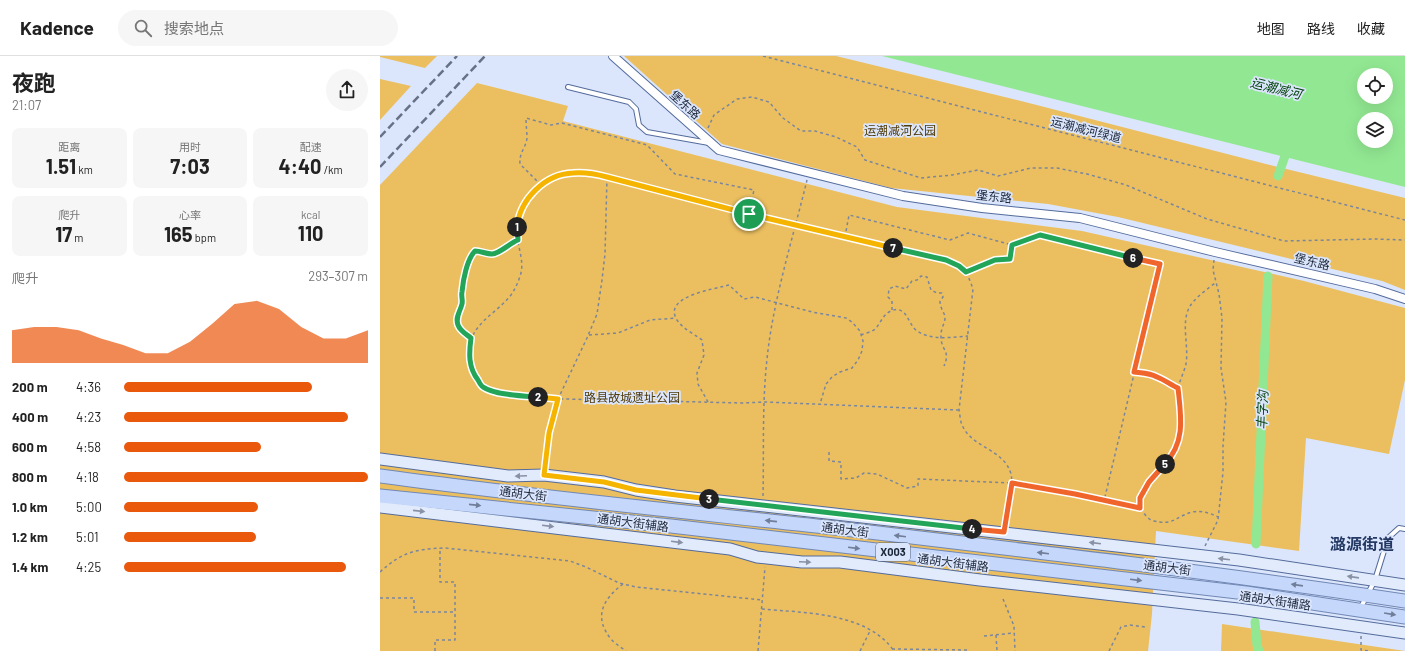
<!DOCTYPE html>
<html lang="zh">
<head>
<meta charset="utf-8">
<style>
  :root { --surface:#fff; --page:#f6f6f6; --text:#222; --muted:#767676; --line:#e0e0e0; --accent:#ea580c }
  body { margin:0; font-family:Barlow,"Noto Sans SC",sans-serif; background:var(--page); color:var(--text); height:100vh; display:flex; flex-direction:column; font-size:15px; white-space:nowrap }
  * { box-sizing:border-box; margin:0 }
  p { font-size:13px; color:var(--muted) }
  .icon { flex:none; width:22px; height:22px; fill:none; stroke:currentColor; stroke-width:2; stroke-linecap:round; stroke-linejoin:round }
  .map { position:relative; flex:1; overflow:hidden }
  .side { display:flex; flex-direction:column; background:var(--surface); width:380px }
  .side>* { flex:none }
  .tools { position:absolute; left:977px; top:12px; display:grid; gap:8px }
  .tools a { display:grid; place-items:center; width:36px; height:36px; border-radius:50%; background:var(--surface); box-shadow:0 4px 16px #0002; font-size:20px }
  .pin { position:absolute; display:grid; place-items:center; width:34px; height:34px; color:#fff; margin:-17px; border:2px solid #fff; border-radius:50%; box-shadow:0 1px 4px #0007 }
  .km { position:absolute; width:20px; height:20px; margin:-10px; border-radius:50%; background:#222; color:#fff; font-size:11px; line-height:20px; text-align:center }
  .round { display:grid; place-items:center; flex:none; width:42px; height:42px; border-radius:21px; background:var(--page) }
  .headline { display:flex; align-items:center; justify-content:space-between; height:68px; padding:0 12px }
  h1 { font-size:22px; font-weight:700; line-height:30px }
  .metrics { display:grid; grid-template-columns:repeat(3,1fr); gap:6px; height:68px; padding:4px 12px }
  .metrics div { display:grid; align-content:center; border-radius:8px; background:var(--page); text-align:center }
  .metrics b { font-size:20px; font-weight:700 }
  .metrics small { font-size:11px; font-weight:400 }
  .metrics p { font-size:11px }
  .chart { height:112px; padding:8px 12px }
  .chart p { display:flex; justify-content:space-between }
  .chart svg { width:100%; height:72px; margin-top:4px; fill:var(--accent); opacity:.7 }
  ul { padding:0 12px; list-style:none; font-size:13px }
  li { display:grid; grid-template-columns:64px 48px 1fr; align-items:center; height:30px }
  li i { height:10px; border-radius:5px; background:var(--accent) }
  header { display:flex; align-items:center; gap:24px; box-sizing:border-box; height:56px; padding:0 20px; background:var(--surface); border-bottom:1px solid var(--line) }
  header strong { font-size:19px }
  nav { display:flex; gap:22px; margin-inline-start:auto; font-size:14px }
  .search { width:280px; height:36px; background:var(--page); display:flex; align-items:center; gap:10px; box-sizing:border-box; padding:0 14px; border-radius:22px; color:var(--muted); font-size:15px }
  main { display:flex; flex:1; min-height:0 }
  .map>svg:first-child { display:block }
  .green { fill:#ebbf60 }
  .water { fill:#92e892; fill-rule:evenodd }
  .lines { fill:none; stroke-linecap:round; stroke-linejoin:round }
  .canal { stroke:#92e892; stroke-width:9 }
  .lane-casing { stroke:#546b9b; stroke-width:6 }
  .street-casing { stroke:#546b9b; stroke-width:10 }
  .secondary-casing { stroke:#546b9b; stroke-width:13 }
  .primary-casing { stroke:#7188b4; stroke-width:15 }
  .path { stroke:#7b869b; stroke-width:1.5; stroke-dasharray:3 3; stroke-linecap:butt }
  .lane { stroke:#fff; stroke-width:4 }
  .street { stroke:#fff; stroke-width:8 }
  .secondary { stroke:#e2ebfc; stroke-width:11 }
  .primary { stroke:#c5d7fa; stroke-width:13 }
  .rail { stroke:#667186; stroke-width:2.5; stroke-dasharray:8 4; stroke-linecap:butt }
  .oneway { fill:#8992a5 }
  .oneway2 { fill:#707e9a }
  .split-1-casing { stroke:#fff; stroke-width:8 }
  .split-2-casing { stroke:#fff; stroke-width:8 }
  .split-3-casing { stroke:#fff; stroke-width:8 }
  .split-4-casing { stroke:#fff; stroke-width:8 }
  .split-5-casing { stroke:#fff; stroke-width:8 }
  .split-6-casing { stroke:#fff; stroke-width:8 }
  .split-7-casing { stroke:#fff; stroke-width:8 }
  .split-8-casing { stroke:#fff; stroke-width:8 }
  .split-1 { stroke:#f5b400; stroke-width:5 }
  .split-2 { stroke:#22a559; stroke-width:5 }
  .split-3 { stroke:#f5b400; stroke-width:5 }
  .split-4 { stroke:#22a559; stroke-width:5 }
  .split-5 { stroke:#f0652b; stroke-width:5 }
  .split-6 { stroke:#f0652b; stroke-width:5 }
  .split-7 { stroke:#22a559; stroke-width:5 }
  .split-8 { stroke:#f5b400; stroke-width:5 }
  .labels { text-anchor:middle; stroke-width:3.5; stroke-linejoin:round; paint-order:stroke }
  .shield { fill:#dbe6fc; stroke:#556074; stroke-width:1 }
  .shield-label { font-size:11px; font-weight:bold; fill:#1c263a }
  .street-label { font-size:12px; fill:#1c263a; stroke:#dbe6fc }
  .park-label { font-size:12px; fill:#4f3a08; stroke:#dbe6fc }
  .water-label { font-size:13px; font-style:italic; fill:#05430c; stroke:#dbe6fc }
  .district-label { font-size:16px; font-weight:bold; fill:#243864; stroke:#dbe6fc }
</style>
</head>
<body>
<header>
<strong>Kadence</strong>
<div class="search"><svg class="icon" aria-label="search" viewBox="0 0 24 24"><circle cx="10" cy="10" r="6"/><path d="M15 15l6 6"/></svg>搜索地点</div>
<nav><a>地图</a><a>路线</a><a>收藏</a></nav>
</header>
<main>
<section class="side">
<div class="headline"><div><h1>夜跑</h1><p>21:07</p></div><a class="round"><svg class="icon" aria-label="share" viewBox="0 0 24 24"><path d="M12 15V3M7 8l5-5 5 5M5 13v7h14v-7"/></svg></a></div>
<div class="metrics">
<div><p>距离</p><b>1.51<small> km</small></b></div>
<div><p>用时</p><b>7:03</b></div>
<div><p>配速</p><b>4:40<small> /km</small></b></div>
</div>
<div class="metrics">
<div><p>爬升</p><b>17<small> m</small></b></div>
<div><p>心率</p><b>165<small> bpm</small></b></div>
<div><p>kcal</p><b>110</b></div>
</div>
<div class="chart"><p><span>爬升</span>293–307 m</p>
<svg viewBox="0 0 160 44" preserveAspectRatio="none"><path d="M0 44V24L10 22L20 22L30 24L40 29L50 33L60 38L70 38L80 31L90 20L100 8L110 6L120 11L130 22L140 29L150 29L160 24V44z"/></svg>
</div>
<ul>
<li><b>200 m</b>4:36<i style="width:77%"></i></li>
<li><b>400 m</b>4:23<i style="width:92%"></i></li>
<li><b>600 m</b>4:58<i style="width:56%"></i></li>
<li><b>800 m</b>4:18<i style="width:100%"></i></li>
<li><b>1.0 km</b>5:00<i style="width:55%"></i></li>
<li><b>1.2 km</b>5:01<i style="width:54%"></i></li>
<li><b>1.4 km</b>4:25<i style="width:91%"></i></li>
</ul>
</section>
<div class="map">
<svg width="1025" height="595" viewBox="0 0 1025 595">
  <rect width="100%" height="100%" fill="#dbe6fc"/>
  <!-- green -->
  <g class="green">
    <path d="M0,0H57L45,12L0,1Z"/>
    <path d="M244,0H456L645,46L886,108L1025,142V234L1002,225L738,161L668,148L511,132L342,88Z"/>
    <path d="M0,23L31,30L0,64Z"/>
    <path d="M97,27L188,50L183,65L517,151L702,175L924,225L1025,252V324L1009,398L926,382L919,495L776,475L772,558L768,595H0V129Z"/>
    <path d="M842,568L1025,595H841Z"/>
  </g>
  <!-- water -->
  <path class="water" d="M502,0H1025V131ZM984,19H1006V41H984ZM984,63H1006V85H984Z"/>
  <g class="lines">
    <!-- canal -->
    <g class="canal">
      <path d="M898,120L905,100V89"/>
      <path d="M876,488L888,220"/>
      <path d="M875,566L877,589L879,595"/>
    </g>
    <!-- lane casing -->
    <g class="lane-casing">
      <g id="lane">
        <path d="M188,31L249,46L256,53L259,69L267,76L329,87"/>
        <path d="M981,551L995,524L1008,482L1019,472L1025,473"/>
      </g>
    </g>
    <!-- street casing -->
    <g class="street-casing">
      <path id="street" d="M233,0L339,94L523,140L602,152L700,162L835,196L995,233L1025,243"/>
    </g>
    <!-- secondary casing -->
    <g class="secondary-casing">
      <g id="secondary">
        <path d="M0,403L128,420L164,419L224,426L256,434L295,440L624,477L859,504L1025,529"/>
        <path d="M0,451L350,493L377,501L422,506H460L600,524L858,553L1025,577"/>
      </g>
    </g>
    <!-- primary casing -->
    <g class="primary-casing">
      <g id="primary">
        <path d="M0,420C154,441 309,456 464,473C651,495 839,517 1025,545"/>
        <path d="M0,440L291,470L866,537L1025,561"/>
      </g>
    </g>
    <!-- path -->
    <g class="path">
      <path d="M383,0L1025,164"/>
      <path d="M328,72L334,59L357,43L372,41L389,46L403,62L421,75H435L456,81L477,91L485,104L541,122L572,119L598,114L618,120L651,112H677L707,118L746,129L827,163L904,185L995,183L1025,184"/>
      <path d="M161,129L140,108C139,96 146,92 147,82C147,76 146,69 146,62L171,69L182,67L267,89L295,118L374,134L369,157"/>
      <path d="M465,181L469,159L570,184L588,177L632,189L630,203L615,204L586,216"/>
      <path d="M632,189L660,179L780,208L724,445"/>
      <path d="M512,254V245L508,241L509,233L515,230L526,233L532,225L537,224L541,220L547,221L551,234L557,237H562L563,241L560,245C560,251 563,255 565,260C566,266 560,273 561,281C561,295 571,294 564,310"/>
      <path d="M209,279L238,277L270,264L296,262"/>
      <path d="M481,279C485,277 492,276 495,273C501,267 503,258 511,255C527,248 528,269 537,275C552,285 572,281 588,280"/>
      <path d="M91,282C86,278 80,275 78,269C75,261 80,256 82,248C83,244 81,240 82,236C83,224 87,203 95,195L114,198L138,183"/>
      <path d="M755,316C762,317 770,317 778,321C785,324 791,329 798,332C800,350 805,372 797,389C795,394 793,399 790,403C780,416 750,438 763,456C766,460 769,464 774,465C793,470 797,460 812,456C821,454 830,457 838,461"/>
      <path d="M798,332C800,324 804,316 806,308C809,290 801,268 809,252C814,242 828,233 836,226"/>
      <path d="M328,346L318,328L317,317L324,299L322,284C314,278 303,273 297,264C282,240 335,233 349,229L364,243L375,241L432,256L466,262L472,266L480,275L483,285L482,295L478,304L472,312L460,316L452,321L446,328L440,348"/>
      <path d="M579,354L385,346L361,347C321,346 281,345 240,344C214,343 121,345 103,331C98,327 95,319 92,313C89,307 88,299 89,292C93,266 116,258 131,239C135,233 138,227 140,220C145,207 138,192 137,179C134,148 162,120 191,117C204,115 215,118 227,121L416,170L566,204C583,211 587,215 593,233L579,354C580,358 580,363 581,366C589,392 624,392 631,418C634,431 627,453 625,467"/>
      <path d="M449,396V405L461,406V423L476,422L484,417L497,418L527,432L538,430V423L632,427L695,438L760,452"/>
      <path d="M165,408L169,377L178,343L207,282L217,258L222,224L225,198L227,121"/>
      <path d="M383,440C384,395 382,348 387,303C393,244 413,182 427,124"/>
      <path d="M825,490L838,464L843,416V390L846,346L841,312L842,262L839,238L833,214L834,204"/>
      <path d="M0,516C22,496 35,493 65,492L190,505L206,511L239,527L256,531L382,544"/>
      <path d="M243,528C223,543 213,561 231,583C235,588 241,591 246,595"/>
      <path d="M0,542H34V556H75"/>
      <path d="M623,543L634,570L635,595"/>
      <path d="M382,553C424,557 487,556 514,595"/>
      <path d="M616,579L617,595"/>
      <path d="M604,580L634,577"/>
      <path d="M981,580V594L990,595"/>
      <path d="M512,593L588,594V595"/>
      <path d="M55,595V584H75V526H60V492"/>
      <path d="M378,595L385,511"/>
      <path d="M480,595L490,575"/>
      <path d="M729,595L741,571L750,569L765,571"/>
    </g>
    <!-- lane -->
    <use href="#lane" class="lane"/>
    <!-- street -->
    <use href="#street" class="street"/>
    <!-- secondary -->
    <use href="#secondary" class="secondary"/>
    <!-- primary -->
    <use href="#primary" class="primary"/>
    <!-- rail -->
    <g class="rail">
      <path d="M0,81L77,0"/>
      <path d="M0,111L105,0"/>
    </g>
  </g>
  <!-- one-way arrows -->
  <defs><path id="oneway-solid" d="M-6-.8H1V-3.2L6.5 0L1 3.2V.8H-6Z"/></defs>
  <g class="oneway">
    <use href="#oneway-solid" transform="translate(141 420) rotate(178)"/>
    <use href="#oneway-solid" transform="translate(39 455) rotate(6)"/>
    <use href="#oneway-solid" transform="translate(168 470) rotate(7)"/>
    <use href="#oneway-solid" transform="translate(297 486) rotate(7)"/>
    <use href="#oneway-solid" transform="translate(715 487) rotate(-173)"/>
    <use href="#oneway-solid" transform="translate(844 503) rotate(-173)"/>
    <use href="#oneway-solid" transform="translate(425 506) rotate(2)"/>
    <use href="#oneway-solid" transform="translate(973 521) rotate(-172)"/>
  </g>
  <g class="oneway2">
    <use href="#oneway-solid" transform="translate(95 449) rotate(6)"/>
    <use href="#oneway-solid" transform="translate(391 465) rotate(-174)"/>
    <use href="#oneway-solid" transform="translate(520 480) rotate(-173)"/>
    <use href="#oneway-solid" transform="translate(474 492) rotate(7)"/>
    <use href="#oneway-solid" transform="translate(663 497) rotate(-173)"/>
    <use href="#oneway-solid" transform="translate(756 524) rotate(7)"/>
    <use href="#oneway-solid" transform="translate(917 529) rotate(-172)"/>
    <use href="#oneway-solid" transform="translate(1010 558) rotate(9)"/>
  </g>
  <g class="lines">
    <!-- split-1 casing -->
    <g class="split-1-casing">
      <path id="split-1" d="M137,171C140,143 165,118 193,117C205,116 216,118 227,121L369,158"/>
    </g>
    <!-- split-2 casing -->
    <g class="split-2-casing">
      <path id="split-2" d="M137,171L138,184C130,187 119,198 112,198C106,198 101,195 95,195C87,203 83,224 82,236C81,240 83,244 82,248C80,256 75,261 78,269C80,275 86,278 91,282C89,297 88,311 98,324C99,326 101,330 103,331C114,339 144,340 158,341"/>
    </g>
    <!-- split-3 casing -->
    <g class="split-3-casing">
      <path id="split-3" d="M158,341L178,343L169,377L164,419L224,426L256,434L329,443"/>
    </g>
    <!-- split-4 casing -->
    <g class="split-4-casing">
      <path id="split-4" d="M329,443L592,473"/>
    </g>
    <!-- split-5 casing -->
    <g class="split-5-casing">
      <path id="split-5" d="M592,473L624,476L632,427L695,438L760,452V442L769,426L785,408"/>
    </g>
    <!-- split-6 casing -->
    <g class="split-6-casing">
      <path id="split-6" d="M753,202L780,208L754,316C762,317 770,317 777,321C785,324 791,329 798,332C801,360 806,385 785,408"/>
    </g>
    <!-- split-7 casing -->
    <g class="split-7-casing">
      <path id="split-7" d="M513,192L566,204L579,210L586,216L615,204L630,203L632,189L660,179L753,202"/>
    </g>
    <!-- split-8 casing -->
    <g class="split-8-casing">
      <path id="split-8" d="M369,158L513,192"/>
    </g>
    <!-- split-1 -->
    <use href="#split-1" class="split-1"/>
    <!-- split-2 -->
    <use href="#split-2" class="split-2"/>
    <!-- split-3 -->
    <use href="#split-3" class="split-3"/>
    <!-- split-4 -->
    <use href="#split-4" class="split-4"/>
    <!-- split-5 -->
    <use href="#split-5" class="split-5"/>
    <!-- split-6 -->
    <use href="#split-6" class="split-6"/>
    <!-- split-7 -->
    <use href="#split-7" class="split-7"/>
    <!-- split-8 -->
    <use href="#split-8" class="split-8"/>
  </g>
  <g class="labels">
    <!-- shield labels -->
    <rect class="shield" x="496" y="487" width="34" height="18" rx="3"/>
    <g class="shield-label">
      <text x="513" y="500">X003</text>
    </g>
    <!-- street labels -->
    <g class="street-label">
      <text transform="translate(305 49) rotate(42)" y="4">堡东路</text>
      <text transform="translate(706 74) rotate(14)" y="4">运潮减河绿道</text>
      <text transform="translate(614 141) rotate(6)" y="4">堡东路</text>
      <text transform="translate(932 206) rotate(13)" y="4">堡东路</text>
      <text transform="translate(143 438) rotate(7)" y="4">通胡大街</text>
      <text transform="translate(253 467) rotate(7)" y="4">通胡大街辅路</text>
      <text transform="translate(465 474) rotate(7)" y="4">通胡大街</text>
      <text transform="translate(573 507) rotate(7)" y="4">通胡大街辅路</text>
      <text transform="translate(787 512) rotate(7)" y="4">通胡大街</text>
      <text transform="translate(895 545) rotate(8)" y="4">通胡大街辅路</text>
    </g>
    <!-- park labels -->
    <g class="park-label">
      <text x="520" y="79">运潮减河公园</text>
      <text x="252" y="346">路县故城遗址公园</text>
    </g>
    <!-- water labels -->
    <g class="water-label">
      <text transform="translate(896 32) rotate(14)" y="5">运潮减河</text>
      <text transform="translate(882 354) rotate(-88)" y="5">丰字沟</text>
    </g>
    <!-- district labels -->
    <g class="district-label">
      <text x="982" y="494">潞源街道</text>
    </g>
  </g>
</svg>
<div class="tools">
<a><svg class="icon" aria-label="locate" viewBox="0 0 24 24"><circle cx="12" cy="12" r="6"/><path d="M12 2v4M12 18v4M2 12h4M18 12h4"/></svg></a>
<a><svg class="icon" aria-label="layers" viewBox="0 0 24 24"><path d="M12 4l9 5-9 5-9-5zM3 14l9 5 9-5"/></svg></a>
</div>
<div class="pin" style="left:369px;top:158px;background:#1e9e55"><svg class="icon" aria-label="arrive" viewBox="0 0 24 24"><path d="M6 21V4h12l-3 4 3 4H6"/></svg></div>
<b class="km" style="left:137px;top:171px">1</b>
<b class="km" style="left:158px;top:341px">2</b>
<b class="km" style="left:329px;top:443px">3</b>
<b class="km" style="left:592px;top:473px">4</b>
<b class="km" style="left:785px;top:408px">5</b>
<b class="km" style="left:753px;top:202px">6</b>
<b class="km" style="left:513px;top:192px">7</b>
</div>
</main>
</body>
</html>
